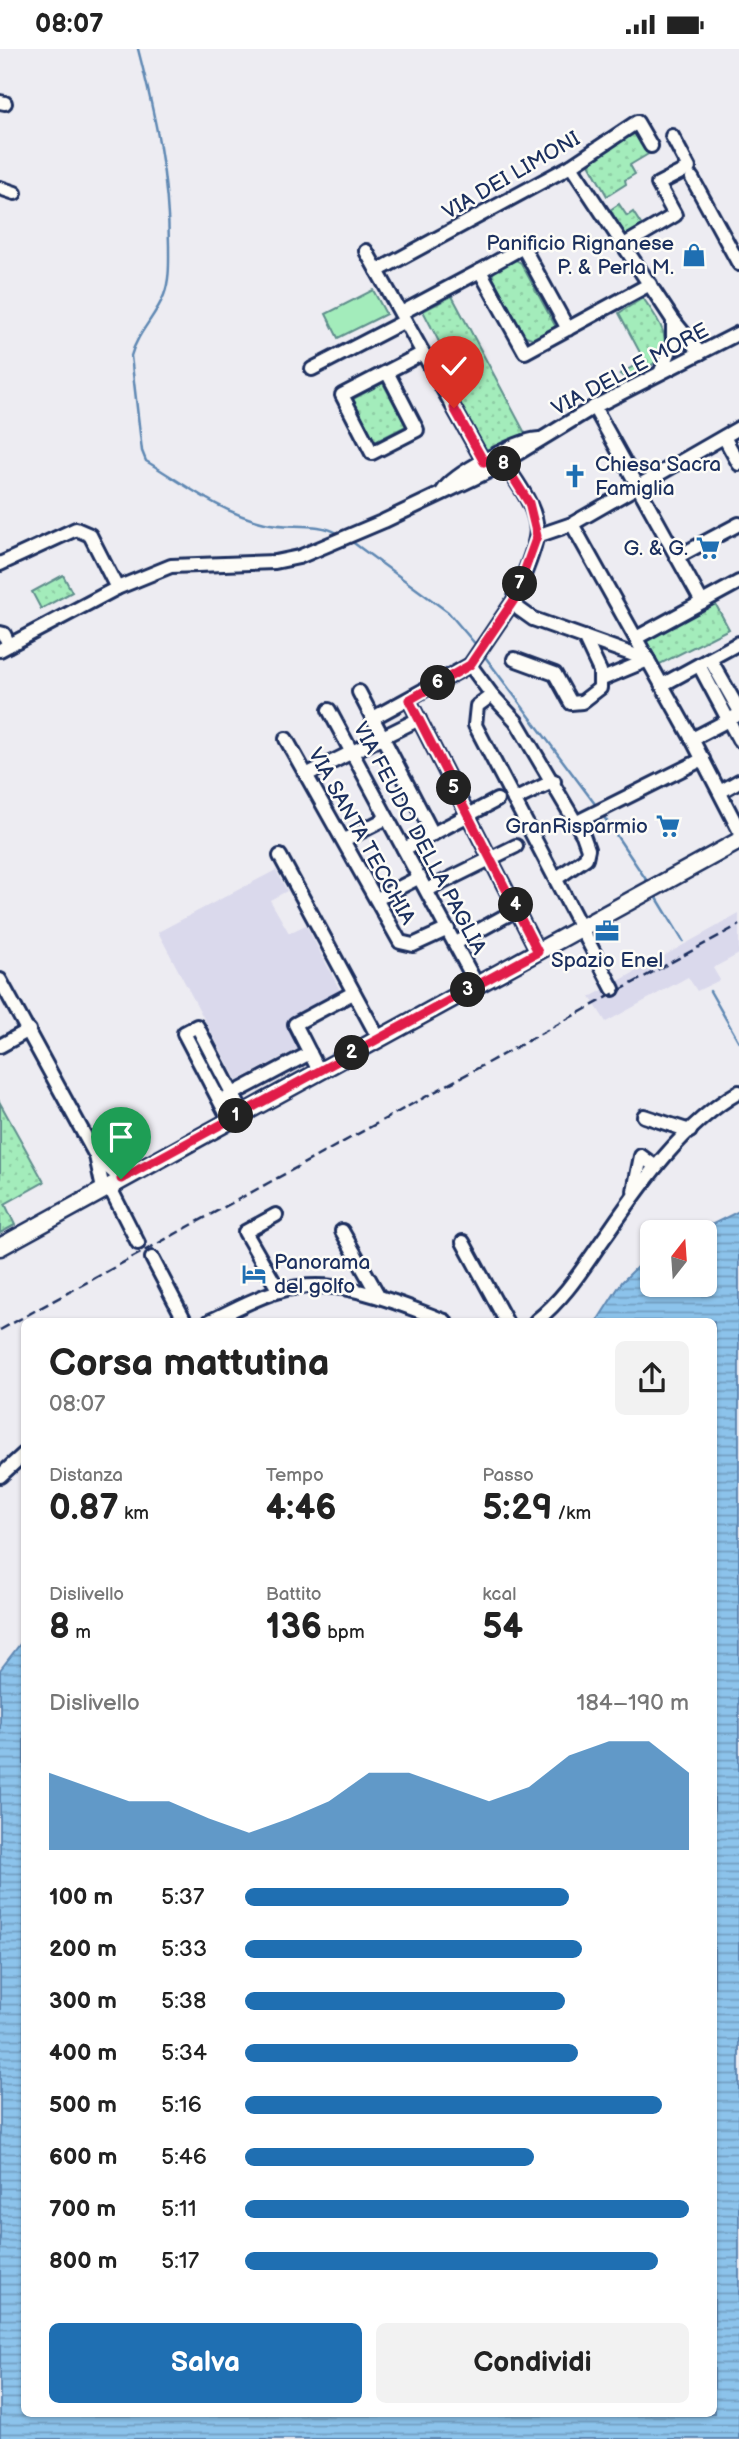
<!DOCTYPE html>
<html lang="it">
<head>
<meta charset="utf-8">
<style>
  :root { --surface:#fff; --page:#f2f2f2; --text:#222; --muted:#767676; --accent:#1f6fb2 }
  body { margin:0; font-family:"Balsamiq Sans",sans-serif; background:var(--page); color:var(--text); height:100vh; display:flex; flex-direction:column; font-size:26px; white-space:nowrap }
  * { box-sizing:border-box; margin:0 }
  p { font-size:23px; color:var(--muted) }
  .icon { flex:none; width:38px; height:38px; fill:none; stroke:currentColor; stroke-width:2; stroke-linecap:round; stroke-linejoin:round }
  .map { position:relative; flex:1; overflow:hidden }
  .sheet { position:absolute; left:21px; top:1269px; width:696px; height:1099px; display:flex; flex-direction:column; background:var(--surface); border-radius:10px; box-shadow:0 2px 5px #0004 }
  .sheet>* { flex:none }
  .needle { width:46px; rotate:17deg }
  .controls { position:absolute; left:640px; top:1171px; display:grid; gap:14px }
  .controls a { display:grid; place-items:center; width:77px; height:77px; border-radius:10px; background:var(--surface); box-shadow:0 2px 5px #0004; font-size:35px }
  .pin { position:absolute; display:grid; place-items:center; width:60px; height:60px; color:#fff; margin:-72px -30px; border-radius:50% 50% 50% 0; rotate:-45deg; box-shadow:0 0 7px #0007 }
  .pin .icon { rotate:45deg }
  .km { position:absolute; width:35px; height:35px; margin:-18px; border-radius:50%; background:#222; color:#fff; font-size:19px; line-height:35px; text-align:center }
  .round { display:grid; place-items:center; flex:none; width:74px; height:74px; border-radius:10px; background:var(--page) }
  .overview { display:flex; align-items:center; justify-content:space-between; height:119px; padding:0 28px }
  h1 { font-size:38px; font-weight:800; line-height:52px }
  .figures { display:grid; grid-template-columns:repeat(3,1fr); gap:10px; height:119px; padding:7px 28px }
  .figures div { display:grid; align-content:center }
  .figures b { font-size:35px; font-weight:800 }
  .figures small { font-size:19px; font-weight:400 }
  .figures p { font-size:19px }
  .chart { height:196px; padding:14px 28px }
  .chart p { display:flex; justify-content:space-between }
  .chart svg { width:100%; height:126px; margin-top:7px; fill:var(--accent); opacity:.7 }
  .button { display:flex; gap:14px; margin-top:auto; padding:14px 28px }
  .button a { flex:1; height:80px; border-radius:10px; background:var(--accent); color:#fff; font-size:28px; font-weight:800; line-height:80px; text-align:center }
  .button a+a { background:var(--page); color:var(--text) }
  ul { padding:0 28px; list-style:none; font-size:23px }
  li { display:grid; grid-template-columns:112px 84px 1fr; align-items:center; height:52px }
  li i { height:18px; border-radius:9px; background:var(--accent) }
  .status { display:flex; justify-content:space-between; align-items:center; height:49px; padding:0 35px; background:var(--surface); direction:ltr }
  .status svg { height:19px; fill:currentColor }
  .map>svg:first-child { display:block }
  .built { fill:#dad9ec }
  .grass { fill:url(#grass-dots); stroke:#5f8e8c; stroke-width:2 }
  .pitch { fill:#a3ecbb; stroke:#5f8e8c; stroke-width:2 }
  .water { fill:url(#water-rules); stroke:#5f88b3; stroke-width:2 }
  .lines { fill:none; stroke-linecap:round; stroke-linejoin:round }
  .stream { stroke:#5f88b3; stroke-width:2.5 }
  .minor-casing { stroke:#1b2f5e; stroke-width:18 }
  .major-casing { stroke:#1b2f5e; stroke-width:21 }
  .minor { stroke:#fdfcf7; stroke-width:12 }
  .major { stroke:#fdfcf7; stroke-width:16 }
  .rail { stroke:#1b2f5e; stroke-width:2.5; stroke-dasharray:10 5; stroke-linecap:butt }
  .route-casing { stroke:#fff; stroke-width:14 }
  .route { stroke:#e11d48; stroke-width:9 }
  .labels { text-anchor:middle; stroke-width:5; stroke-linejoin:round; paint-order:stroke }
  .street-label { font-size:21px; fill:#1b2f5e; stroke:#fdfcf7 }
  .poi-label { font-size:21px; fill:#1b2f5e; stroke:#fdfcf7; text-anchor:end }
</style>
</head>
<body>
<div class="status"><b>08:07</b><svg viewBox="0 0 49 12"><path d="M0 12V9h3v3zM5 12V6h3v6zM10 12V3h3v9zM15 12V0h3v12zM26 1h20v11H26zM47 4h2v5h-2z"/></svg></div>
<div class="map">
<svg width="739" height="2390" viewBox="0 0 739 2390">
  <defs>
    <pattern id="grass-dots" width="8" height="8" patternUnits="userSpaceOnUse" patternTransform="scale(1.75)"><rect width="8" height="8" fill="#a3ecbb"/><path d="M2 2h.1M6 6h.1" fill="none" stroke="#8ccba3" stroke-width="1.8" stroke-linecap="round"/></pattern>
    <pattern id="water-rules" width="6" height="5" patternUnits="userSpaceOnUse" patternTransform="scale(1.75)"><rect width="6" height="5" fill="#8cc3eb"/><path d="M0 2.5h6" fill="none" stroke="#729fc2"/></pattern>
  </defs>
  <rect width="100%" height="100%" fill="#edecf2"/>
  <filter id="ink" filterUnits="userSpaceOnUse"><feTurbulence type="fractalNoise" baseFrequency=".0143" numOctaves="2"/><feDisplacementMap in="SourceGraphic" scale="14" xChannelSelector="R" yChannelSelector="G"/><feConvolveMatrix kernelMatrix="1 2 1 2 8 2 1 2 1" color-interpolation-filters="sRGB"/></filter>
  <g filter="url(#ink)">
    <!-- built -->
    <g class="built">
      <path d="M276,821L287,842L270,851L289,884L306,876L342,945L286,974L299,999L237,1032L158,883Z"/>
      <path d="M739,865V905L713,919L720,931L697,942L688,928L606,973L590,948Z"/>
    </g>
    <!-- grass -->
    <g class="grass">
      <path d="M636,80L650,104L630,116L635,125L625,131L626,135L607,147L588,113Z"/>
      <path d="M619,155L627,167L633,163L642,177L626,187L610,161Z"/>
      <path d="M512,209L521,214L557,280L537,291L523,286L492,227L496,218Z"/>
      <path d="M452,247L525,384L487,404L444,328L449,312L423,262Z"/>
      <path d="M643,249C673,290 676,306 628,331L620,325L644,311L619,264Z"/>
      <path d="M383,334L406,377L375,393L353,350Z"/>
      <path d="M63,526L72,543L41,560L32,543Z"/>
      <path d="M715,554L729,580L658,616L645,590Z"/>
      <path d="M0,1054L44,1133L5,1155L15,1176L0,1184Z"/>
    </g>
    <!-- pitch -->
    <path class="pitch" d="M373,241L386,265L338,289L326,265Z"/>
    <!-- water -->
    <path class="water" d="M739,1162V2390H0V1621L24,1590V2364H714V1272H597L622,1233L650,1205L651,1198L653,1236H705V1183H671L678,1177L713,1175Z"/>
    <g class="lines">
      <!-- stream -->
      <g class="stream">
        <path d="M138,0C155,66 169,129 169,197C169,213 170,230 164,246C156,267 137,284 131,307L142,402L146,412C184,435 221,464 265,474C289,480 318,472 339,485"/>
        <path d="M351,492L448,563L477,597"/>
        <path d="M483,605L598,759"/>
        <path d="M602,765L649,835"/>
        <path d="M654,844L683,892"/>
        <path d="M710,942L739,993"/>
      </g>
      <!-- minor casing -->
      <g class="minor-casing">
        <g id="minor">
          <path d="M0,53L5,54"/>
          <path d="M571,117L673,271L700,304"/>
          <path d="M692,129L739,215"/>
          <path d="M0,139L15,144"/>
          <path d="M624,196L675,166L658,135L689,119L672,87"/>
          <path d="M366,202L489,422"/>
          <path d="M377,222L571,117L637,73L651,97"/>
          <path d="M401,264L480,222"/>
          <path d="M568,280L523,198L480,222L525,303L650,235"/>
          <path d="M312,320L405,272"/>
          <path d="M661,322L673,295V271"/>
          <path d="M387,323L417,381L372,404L342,346L423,304"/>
          <path d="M594,358L702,553"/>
          <path d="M724,388L739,415"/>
          <path d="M499,406C512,428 542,461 536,489C532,510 521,531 514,551L519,560L533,570L648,611"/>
          <path d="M443,442C453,425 519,390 540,390"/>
          <path d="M572,475L692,690L739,781"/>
          <path d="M537,487L572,475L739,379"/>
          <path d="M677,508L739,475"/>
          <path d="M0,515L76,480L90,486L117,539"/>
          <path d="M0,584L4,585L9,596"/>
          <path d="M636,589L739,533"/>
          <path d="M0,601L117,539L171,517L275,513L299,508L384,472L489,422L594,358L739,284"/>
          <path d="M514,610L555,625L571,654L582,653L600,639V622L584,588"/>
          <path d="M710,610L739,661"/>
          <path d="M470,616L492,646L477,657L475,676L613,940"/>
          <path d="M699,616L739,691"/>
          <path d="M600,631L648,611"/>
          <path d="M662,636L739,594"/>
          <path d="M359,643L433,785"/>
          <path d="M492,646L516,672L583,786L588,800L586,809L557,829"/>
          <path d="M409,651L538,903"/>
          <path d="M329,661L477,936"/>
          <path d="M373,669L470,616L514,551"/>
          <path d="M286,690L400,893L413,896L448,880"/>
          <path d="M692,690L736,667"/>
          <path d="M308,725L419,670"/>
          <path d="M720,743L739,732"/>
          <path d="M514,751L554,732"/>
          <path d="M577,773L703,710"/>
          <path d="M344,791L387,769"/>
          <path d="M404,800L497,751"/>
          <path d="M280,807L379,990"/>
          <path d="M427,841L516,797"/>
          <path d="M377,850L420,828"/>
          <path d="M456,894L518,860"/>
          <path d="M0,931L96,1107L103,1140"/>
          <path d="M0,997L29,981"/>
          <path d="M319,1022L295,975L353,944"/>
          <path d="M227,1048L310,1004"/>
          <path d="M644,1067L690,1082"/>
          <path d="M229,1070L184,984L197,977L242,1063"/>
          <path d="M96,1107L121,1130"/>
          <path d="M109,1137L138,1194"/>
          <path d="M634,1142L641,1107L656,1118"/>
          <path d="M276,1166L245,1183L279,1242"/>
          <path d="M342,1182L378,1246"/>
          <path d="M463,1193L506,1272"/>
          <path d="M152,1209L185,1272"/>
          <path d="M210,1272C232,1262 256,1248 279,1242C337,1226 392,1252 445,1272"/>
          <path d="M536,1272C567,1247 584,1217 607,1185C643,1133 683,1075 739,1043"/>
          <path d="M0,1427L24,1405"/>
        </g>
      </g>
      <!-- major casing -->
      <g class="major-casing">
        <path id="major" d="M0,1198L739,792"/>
      </g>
      <!-- minor -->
      <use href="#minor" class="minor"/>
      <!-- major -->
      <use href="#major" class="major"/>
      <!-- rail -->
      <path class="rail" d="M0,1281L739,876"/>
    </g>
  </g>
  <g class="lines" filter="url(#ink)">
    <!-- route casing -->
    <g class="route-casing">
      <path id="route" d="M121,1130L538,903L409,651L470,616L514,551L537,487L529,454L499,406L484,413L454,359"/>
    </g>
    <!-- route -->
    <use href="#route" class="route"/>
  </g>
  <!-- icons -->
  <defs>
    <g id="shop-bare" transform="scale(1.89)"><path d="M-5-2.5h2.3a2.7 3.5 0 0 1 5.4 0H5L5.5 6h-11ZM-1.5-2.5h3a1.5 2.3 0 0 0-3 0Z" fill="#1f6fb2" stroke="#fdfcf7" stroke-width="2.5" paint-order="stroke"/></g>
    <g id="church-bare" transform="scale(1.89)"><path d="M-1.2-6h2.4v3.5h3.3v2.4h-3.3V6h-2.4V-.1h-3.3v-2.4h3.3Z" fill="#1f6fb2" stroke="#fdfcf7" stroke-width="2.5" paint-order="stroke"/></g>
    <g id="supermarket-bare" transform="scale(1.89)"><path d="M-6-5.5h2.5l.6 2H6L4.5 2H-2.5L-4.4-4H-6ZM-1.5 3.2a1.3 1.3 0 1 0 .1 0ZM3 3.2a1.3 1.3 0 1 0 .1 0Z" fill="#1f6fb2" stroke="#fdfcf7" stroke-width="2.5" paint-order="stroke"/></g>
    <g id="office-bare" transform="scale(1.89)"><path d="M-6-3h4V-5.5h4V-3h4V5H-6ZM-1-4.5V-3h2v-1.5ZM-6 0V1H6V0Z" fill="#1f6fb2" stroke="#fdfcf7" stroke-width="2.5" paint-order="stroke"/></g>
    <g id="hotel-bare" transform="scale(1.89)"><path d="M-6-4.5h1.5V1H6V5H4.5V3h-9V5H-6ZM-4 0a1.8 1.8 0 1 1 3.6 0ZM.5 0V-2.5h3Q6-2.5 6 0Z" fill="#1f6fb2" stroke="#fdfcf7" stroke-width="2.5" paint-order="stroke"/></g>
  </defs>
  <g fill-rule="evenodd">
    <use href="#shop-bare" x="694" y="206"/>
    <use href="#church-bare" x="575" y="427"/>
    <use href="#supermarket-bare" x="708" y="499"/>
    <use href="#supermarket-bare" x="668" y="777"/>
    <use href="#office-bare" x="607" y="882"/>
    <use href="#hotel-bare" x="254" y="1225"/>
  </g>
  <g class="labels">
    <!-- street labels -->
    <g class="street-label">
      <text transform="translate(511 126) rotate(-30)" y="7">VIA DEI LIMONI</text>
      <text transform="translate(630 320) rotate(-28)" y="7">VIA DELLE MORE</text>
      <text transform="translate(362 787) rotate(61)" y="7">VIA SANTA TECCHIA</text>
      <text transform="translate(420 789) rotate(62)" y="7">VIA FEUDO DELLA PAGLIA</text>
    </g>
    <!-- poi labels -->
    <g class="poi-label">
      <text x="674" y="201">Panificio Rignanese<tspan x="674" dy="24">P. &amp; Perla M.</tspan></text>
      <text x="595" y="422" text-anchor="start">Chiesa Sacra<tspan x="595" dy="24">Famiglia</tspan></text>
      <text x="688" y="506">G. &amp; G.</text>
      <text x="648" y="784">GranRisparmio</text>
      <text x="607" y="918" text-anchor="middle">Spazio Enel</text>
      <text x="274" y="1220" text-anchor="start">Panorama<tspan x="274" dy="24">del golfo</tspan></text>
    </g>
  </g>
</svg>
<div class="controls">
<a><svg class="needle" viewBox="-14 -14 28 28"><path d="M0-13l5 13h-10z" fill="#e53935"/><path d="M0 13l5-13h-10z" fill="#767676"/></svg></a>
</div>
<div class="pin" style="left:121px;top:1130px;background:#1e9e55"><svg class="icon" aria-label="arrive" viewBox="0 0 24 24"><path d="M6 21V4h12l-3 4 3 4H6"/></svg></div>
<div class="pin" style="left:454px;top:359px;background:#d93025"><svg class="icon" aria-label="check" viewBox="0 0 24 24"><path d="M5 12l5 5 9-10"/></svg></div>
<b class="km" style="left:236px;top:1067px">1</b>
<b class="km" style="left:352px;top:1004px">2</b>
<b class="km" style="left:468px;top:941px">3</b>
<b class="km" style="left:516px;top:856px">4</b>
<b class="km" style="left:454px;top:739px">5</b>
<b class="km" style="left:438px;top:634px">6</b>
<b class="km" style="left:520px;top:535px">7</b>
<b class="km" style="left:504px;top:415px">8</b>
<section class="sheet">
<div class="overview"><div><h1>Corsa mattutina</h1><p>08:07</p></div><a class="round"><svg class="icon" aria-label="share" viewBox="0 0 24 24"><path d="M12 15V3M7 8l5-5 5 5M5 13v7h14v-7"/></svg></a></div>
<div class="figures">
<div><p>Distanza</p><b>0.87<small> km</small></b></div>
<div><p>Tempo</p><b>4:46</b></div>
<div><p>Passo</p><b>5:29<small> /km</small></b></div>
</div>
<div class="figures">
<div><p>Dislivello</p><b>8<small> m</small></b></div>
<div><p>Battito</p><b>136<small> bpm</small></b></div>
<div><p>kcal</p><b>54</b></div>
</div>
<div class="chart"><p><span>Dislivello</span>184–190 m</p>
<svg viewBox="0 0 160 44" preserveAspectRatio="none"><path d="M0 44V17L10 22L20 27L30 27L40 33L50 38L60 33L70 27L80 17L90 17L100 22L110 27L120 22L130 11L140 6L150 6L160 17V44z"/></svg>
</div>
<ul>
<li><b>100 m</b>5:37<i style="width:73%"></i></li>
<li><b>200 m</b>5:33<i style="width:76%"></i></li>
<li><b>300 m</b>5:38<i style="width:72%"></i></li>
<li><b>400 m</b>5:34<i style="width:75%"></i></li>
<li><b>500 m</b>5:16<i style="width:94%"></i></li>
<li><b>600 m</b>5:46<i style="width:65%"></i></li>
<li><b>700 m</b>5:11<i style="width:100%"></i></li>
<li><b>800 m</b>5:17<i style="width:93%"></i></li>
</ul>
<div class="button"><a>Salva</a><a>Condividi</a></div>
</section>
</div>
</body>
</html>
